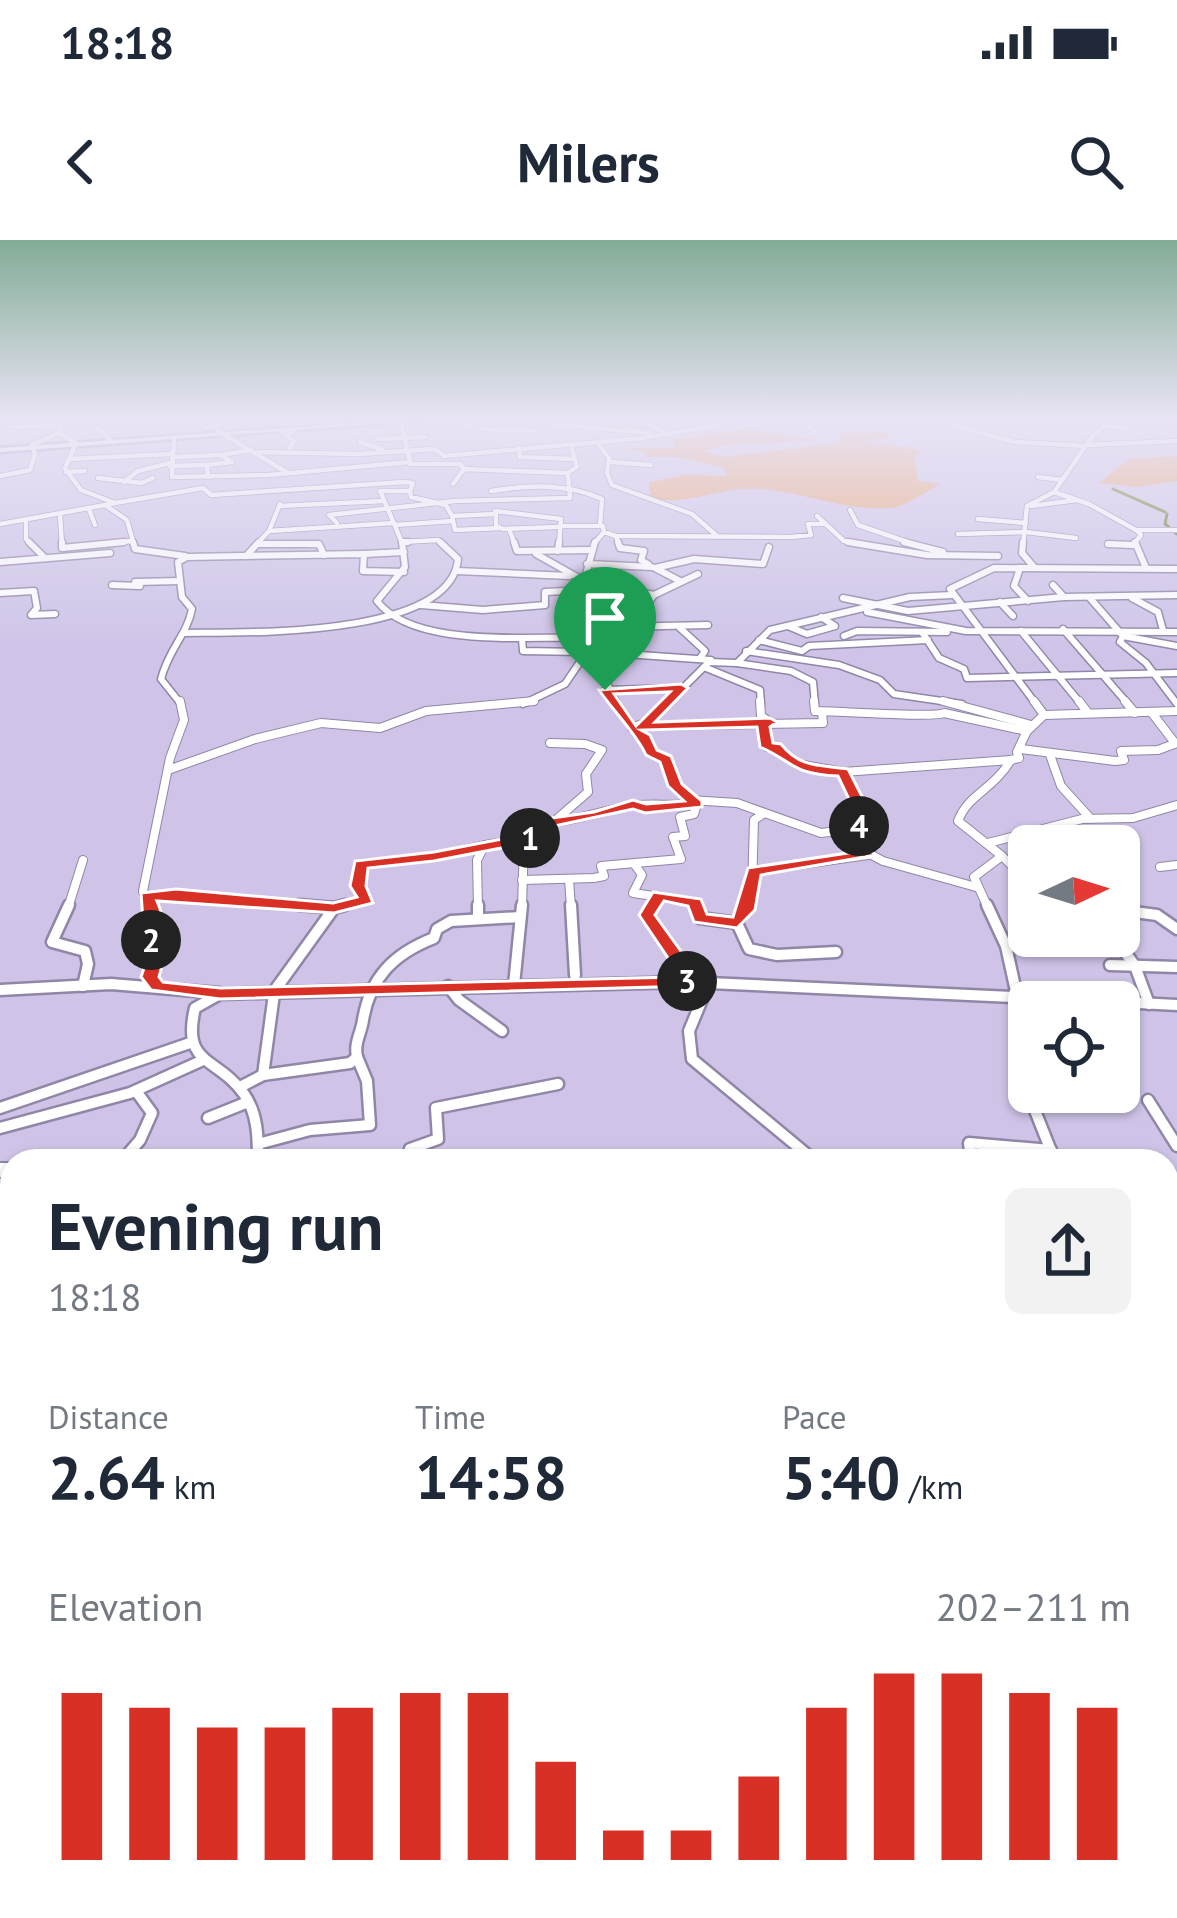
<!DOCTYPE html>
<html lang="en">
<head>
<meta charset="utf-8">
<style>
  :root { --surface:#fff; --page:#f2f2f3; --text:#1f2937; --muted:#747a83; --accent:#d93025 }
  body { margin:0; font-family:"PT Sans",sans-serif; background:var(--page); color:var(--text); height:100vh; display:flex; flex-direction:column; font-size:45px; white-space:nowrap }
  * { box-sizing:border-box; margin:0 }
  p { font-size:39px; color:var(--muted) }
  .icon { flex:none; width:66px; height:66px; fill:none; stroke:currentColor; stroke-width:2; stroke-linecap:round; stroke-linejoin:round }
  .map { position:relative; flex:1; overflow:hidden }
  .details { position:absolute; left:0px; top:909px; width:1179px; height:771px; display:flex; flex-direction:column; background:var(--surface); border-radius:36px 36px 0 0; box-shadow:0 3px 9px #0004 }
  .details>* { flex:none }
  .needle { width:78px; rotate:86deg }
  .buttons { position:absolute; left:1008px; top:585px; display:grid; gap:24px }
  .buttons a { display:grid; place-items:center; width:132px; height:132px; border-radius:18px; background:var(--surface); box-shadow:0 3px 9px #0004; font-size:60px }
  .pin { position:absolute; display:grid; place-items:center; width:102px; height:102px; color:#fff; margin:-123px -51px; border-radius:50% 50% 50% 0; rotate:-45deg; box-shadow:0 0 12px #0007 }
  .pin .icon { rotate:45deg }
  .km { position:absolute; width:60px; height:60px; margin:-30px; border-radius:50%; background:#222; color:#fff; font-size:33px; line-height:60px; text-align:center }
  .round { display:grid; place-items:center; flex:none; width:126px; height:126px; border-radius:18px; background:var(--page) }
  .headline { display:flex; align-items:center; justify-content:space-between; height:204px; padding:0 48px }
  h1 { font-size:66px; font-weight:800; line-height:90px }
  .figures { display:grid; grid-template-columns:repeat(3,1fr); gap:18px; height:204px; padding:12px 48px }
  .figures div { display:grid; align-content:center }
  .figures b { font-size:60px; font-weight:800 }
  .figures small { font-size:33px; font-weight:400 }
  .figures p { font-size:33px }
  .chart { height:336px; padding:24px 48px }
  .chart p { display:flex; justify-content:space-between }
  .chart svg { width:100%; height:216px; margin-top:12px; stroke:var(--accent); stroke-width:6 }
  .status { display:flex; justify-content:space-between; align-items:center; height:84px; padding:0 60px; background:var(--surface); direction:ltr }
  .status svg { height:33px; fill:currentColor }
  header { display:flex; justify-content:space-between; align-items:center; height:156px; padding:0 48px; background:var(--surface); font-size:54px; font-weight:800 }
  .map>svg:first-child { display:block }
  .green { fill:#eaa46c }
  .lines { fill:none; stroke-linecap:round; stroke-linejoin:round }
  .stream { stroke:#67751d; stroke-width:3 }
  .minor-far5-casing { stroke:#9086a7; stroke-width:6 }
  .minor-far4-casing { stroke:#9086a7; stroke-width:9 }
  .minor-far3-casing { stroke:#9086a7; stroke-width:10 }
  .minor-far2-casing { stroke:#9086a7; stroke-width:15 }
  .minor-far1-casing { stroke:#9086a7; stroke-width:18 }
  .minor-casing { stroke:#9086a7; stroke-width:21 }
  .secondary-casing { stroke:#9086a7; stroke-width:5 }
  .minor-far5 { stroke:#fff; stroke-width:4.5 }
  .minor-far4 { stroke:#fff; stroke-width:6 }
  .minor-far3 { stroke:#fff; stroke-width:8 }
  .minor-far2 { stroke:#fff; stroke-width:10 }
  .minor-far1 { stroke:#fff; stroke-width:14 }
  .minor { stroke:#fff; stroke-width:16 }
  .secondary { fill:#fff; fill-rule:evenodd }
  .route { fill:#d93025; stroke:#fff; stroke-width:3; fill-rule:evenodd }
</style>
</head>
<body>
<div class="status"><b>18:18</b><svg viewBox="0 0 49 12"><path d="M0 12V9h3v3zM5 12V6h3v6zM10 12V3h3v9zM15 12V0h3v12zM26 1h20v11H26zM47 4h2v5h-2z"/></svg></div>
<header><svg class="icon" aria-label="back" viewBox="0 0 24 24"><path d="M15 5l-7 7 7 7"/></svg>Milers<svg class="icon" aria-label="search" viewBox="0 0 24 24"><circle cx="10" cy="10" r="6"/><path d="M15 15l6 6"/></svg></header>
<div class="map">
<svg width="1177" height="1678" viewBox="0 0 1177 1678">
  <rect width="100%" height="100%" fill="#cfc4e8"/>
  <!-- green -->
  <g class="green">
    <path d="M747,189L816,200L718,206L704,211L724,217L838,203L842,193L885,191L891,198L865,201L923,210L914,218L918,241L941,244C926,251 906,267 890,268C850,272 801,252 761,249C723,245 688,267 651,258L649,242L684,235L728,236L723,227L676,217H646V212L622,208H675L673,199Z"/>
    <path d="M1177,216V241L1138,247L1099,243L1129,219Z"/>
  </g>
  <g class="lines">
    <!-- stream -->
    <g class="stream">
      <path d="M1113,249L1165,272"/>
      <path d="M1167,274L1165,284L1177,294"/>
    </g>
    <!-- minor-far5 casing -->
    <g class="minor-far5-casing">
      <g id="minor-far5">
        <path d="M61,178L59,193L76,203L65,228L81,250L115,263L105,265L127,280L134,305"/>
        <path d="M169,178H182"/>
        <path d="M196,178H201"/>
        <path d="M324,178L343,186"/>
        <path d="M469,178L470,188"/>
        <path d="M482,178L650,193"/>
        <path d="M607,178L631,188"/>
        <path d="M634,178L667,193"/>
        <path d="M674,178L685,180"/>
        <path d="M800,178L815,192"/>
        <path d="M924,178L1015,202L1085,206"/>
        <path d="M1113,178L1091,198L1054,252L1089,264L1136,290L1141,295L1133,305"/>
        <path d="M0,180L5,178"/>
        <path d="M1106,186L1128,188"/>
        <path d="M11,187L58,186"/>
        <path d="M96,187L113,202"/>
        <path d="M205,188L249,178"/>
        <path d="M479,189L534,191"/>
        <path d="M218,191L288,233"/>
        <path d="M280,191H293L284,194L294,201L290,208"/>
        <path d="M174,198L172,237L269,235L410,222L401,182"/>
        <path d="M378,199L425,197"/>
        <path d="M360,202L383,210"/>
        <path d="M599,205L609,218L607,233L612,245L692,274L716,295"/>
        <path d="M1086,205L1177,201"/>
        <path d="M519,208L520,217L574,219"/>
        <path d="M255,212L359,214L435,209L444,216L643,198L761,178"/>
        <path d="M172,217L221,215"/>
        <path d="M69,219L172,214"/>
        <path d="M611,222L651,225"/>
        <path d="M410,224H460L464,229"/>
        <path d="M170,226L207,225"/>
        <path d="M66,232L85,231"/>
        <path d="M0,236L30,230L35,214L32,205L59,193"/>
        <path d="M208,237L207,225L232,222L221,215L251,210"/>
        <path d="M1038,237L1062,240"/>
        <path d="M98,238L142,243L153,238"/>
        <path d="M124,242L138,231L170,223"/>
        <path d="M453,244L464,229L568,233"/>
        <path d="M380,251H410L411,257L446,265L452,276L496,274V286L503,289L557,287"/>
        <path d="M491,251C528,245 567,243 602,259L600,286"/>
        <path d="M381,253L403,305"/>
        <path d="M115,263L203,248L211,255L405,242L413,243L410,251"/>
        <path d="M279,266L384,261"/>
        <path d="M1031,266L1077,260"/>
        <path d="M89,269L95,285"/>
        <path d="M850,270L858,285L916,305"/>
        <path d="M495,271L561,279L559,305"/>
        <path d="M60,274L62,305"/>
        <path d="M452,276L455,290L501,288"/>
        <path d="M817,276L844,301L866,305"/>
        <path d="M978,279L1026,283"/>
        <path d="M26,280V299L32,305"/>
        <path d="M337,283L329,275L455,261L570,258L568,233L577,227L572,209"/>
        <path d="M0,284L105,265"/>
        <path d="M395,285L453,281"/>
        <path d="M559,286H603L604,292L616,296L791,297L811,295L808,284H826"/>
        <path d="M509,289L515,305"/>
        <path d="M1136,290H1177"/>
        <path d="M269,291L394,283"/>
        <path d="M958,294L1026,292L1076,298"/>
        <path d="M616,296L619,305"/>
        <path d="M402,302L438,300L443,305"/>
        <path d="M259,304L319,305"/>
        <path d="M1108,304L1126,305"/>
        <path d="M95,305L131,301"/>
        <path d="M256,305L269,291L280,264"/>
        <path d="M593,305L604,292"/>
        <path d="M1023,305L1027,266L1054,252"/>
      </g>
    </g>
    <!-- minor-far4 casing -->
    <g class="minor-far4-casing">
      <g id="minor-far4">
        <path d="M29,302L45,318"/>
        <path d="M62,302V308L124,302"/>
        <path d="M133,302L135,309L185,316"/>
        <path d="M402,302L405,327L377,361C413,408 525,396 581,398"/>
        <path d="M402,302H408"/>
        <path d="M514,302L517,311L589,310"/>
        <path d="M595,302L586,334L594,381L580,406L584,416L596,421L617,464"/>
        <path d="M618,302L620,308L644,311L641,320L648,324"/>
        <path d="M848,302L927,315L998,316"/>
        <path d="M904,302L943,312"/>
        <path d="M1023,302L1022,313L1034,327"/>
        <path d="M1135,302L1146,328"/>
        <path d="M259,304H319L324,315"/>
        <path d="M1108,304L1134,305"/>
        <path d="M558,311L559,302"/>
        <path d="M364,314L404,312"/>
        <path d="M536,314L586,342"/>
        <path d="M246,316L259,302"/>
        <path d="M0,322L110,313"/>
        <path d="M587,324L652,327"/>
        <path d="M1020,328L1014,346L1028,361"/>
        <path d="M457,331L569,336"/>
        <path d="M680,341L655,328L694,319L763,324L769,307"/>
        <path d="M135,342L180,341"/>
        <path d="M112,345L140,346"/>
        <path d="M1053,345L1064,357L1177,355"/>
        <path d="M619,348L654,355"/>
        <path d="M0,353L34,351L37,368L31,375L55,374"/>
        <path d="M1089,357L1123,396L1120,402L1146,423L1177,464"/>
        <path d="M843,358L908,371L1064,357"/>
        <path d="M1132,358L1158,372L1163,390"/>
        <path d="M1000,362L1013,376"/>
        <path d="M421,365L483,370L545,365V352L587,350"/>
        <path d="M867,372L966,391L1177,392"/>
        <path d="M635,381L654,355L698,334"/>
        <path d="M788,386L807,394L835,386L821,377"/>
        <path d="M617,387L708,385"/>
        <path d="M680,388L705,411L700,418"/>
        <path d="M1063,389L1128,464"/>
        <path d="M1021,391L1081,464"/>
        <path d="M922,392L939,418L964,429L967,438L1177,433"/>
        <path d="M184,393C241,392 451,399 458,319L440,302"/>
        <path d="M844,396L857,391L947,392"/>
        <path d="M1123,396L1177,406"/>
        <path d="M522,399L523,411L583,412"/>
        <path d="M759,400L802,411L809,406L928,400"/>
        <path d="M583,411L711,420"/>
        <path d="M746,411L839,425L880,440L894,454L962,464"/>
        <path d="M737,423L791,431L813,442L815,464"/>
        <path d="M704,427L760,450L761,464"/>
        <path d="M605,450L681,448"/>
        <path d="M181,464L161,439C169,408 187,395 192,369L182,357L178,322L187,317L364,314L363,331L404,332"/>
        <path d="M523,464L565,444L584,416"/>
        <path d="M667,464L709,422L737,423L770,390L910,357L952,355"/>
        <path d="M1036,464L950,349L994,328L1177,329"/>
      </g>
    </g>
    <!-- minor-far3 casing -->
    <g class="minor-far3-casing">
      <g id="minor-far3">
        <path d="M614,461L651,513L666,519L670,540L690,560L737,563L821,593L855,589"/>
        <path d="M760,461L761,476L770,482L763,484L767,507H776L798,524L843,532"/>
        <path d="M814,461L815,471C836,471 935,478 944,473L1027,491"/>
        <path d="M943,461L1031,485"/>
        <path d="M1079,461L1088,473"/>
        <path d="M1125,461L1135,473"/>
        <path d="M1152,473L1175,503"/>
        <path d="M1044,475L1177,471"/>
        <path d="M647,486L823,483L822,472"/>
        <path d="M632,488L650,481L670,461"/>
        <path d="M550,503L585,504L602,510L586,534L588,552L558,578"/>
        <path d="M1021,509L1115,521L1124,520L1121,511L1158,510L1177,503"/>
        <path d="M1050,515L1061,546L1090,578"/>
        <path d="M168,530L255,499L321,483L380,488L426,471L534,461"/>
        <path d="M988,603L1082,579L1133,578L1177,565"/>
        <path d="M1002,616L1029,643"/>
        <path d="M635,625L642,635L633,653L695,662L697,668"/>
        <path d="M1160,627L1177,625"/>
        <path d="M754,631L868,615"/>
        <path d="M569,639L571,668"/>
        <path d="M522,640L594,638L604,636L601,626L681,619L673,597L685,596L680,577L694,574L698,561"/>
        <path d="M976,647L883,621L853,605L851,595L865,576L843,532L1011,520"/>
        <path d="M147,657L176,654L333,668"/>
        <path d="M68,668L83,620"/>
        <path d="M150,668L143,651L170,518L184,480L180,461"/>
        <path d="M334,668L367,659L358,646L361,624L434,617L485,605"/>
        <path d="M478,668L477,620L485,605L538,597L550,583C577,579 601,572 627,566C641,563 676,566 695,564"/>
        <path d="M522,668L524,599"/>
        <path d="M651,668L659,656"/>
        <path d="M744,668L752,649L754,580L763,574"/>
        <path d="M988,668L974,637L1002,616L958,581C968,554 993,550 1011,520L1019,518L1017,512L1027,491L1044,475L1034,461"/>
      </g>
    </g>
    <!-- minor-far2 casing -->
    <g class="minor-far2-casing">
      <g id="minor-far2">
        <path d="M69,665L52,702L85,711L88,724L83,746"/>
        <path d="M149,665L155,705L150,737L157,747"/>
        <path d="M299,665L334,668"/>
        <path d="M478,665V678"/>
        <path d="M571,665L575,735"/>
        <path d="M653,665L647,675L679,721L687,742"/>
        <path d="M696,665L700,678L737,683"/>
        <path d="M745,665L737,683L749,709L777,715L836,712"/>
        <path d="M987,665L1006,706L1017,756V825L1055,921"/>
        <path d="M1119,670L1157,675L1177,689"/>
        <path d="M1117,701L1135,726L1149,764"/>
        <path d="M1110,725L1177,727"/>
        <path d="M514,745L522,665"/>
        <path d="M708,745L689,791L692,819L815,921"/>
        <path d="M448,746L459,760L502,791"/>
        <path d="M0,750L111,744L219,753"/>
        <path d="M275,750L334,668L345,665"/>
        <path d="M1119,762L1177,765"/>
        <path d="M263,835L274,754"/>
        <path d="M240,847L263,835L350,823L357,817C354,802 361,794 363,780C370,738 393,714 434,698L437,689L451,681L520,677"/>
        <path d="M1148,860L1177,906"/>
        <path d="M0,868L190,803"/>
        <path d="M208,878L248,862"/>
        <path d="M0,888L130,853L201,821"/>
        <path d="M258,904L310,890L370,885L367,841L357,817"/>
        <path d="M528,918L534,921"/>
        <path d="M122,921L140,900L152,873L136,851"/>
        <path d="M258,921C258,898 258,874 244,854C217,816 181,826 195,768L220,754L687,742L1118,762"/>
        <path d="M411,921L410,909L438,899L436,868L558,844"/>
        <path d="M971,921L969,903L1051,910"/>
      </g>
    </g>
    <!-- minor-far1 casing -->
    <g class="minor-far1-casing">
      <g id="minor-far1">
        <path d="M0,930H12"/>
        <path d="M1167,983H1177"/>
        <path d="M0,1005L12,1000"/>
        <path d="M1167,1070H1177"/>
        <path d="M0,1204L12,1203"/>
      </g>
    </g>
    <!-- minor casing -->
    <g class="minor-casing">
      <g id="minor">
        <path d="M1167,1279H1177"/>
        <path d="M1167,1353L1177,1354"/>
        <path d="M0,1590L12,1583"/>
        <path d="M1167,1617L1177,1618"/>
        <path d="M300,1668L303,1678"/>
        <path d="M507,1668L509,1678"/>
        <path d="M572,1668L575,1678"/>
        <path d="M920,1668L931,1678"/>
        <path d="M1105,1668L1107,1678"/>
        <path d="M93,1678L94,1668"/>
        <path d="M271,1678L282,1668"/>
      </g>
    </g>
    <!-- secondary casing -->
    <g class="secondary-casing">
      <path id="secondary" d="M428,178H455L0,212V208Z"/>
    </g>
    <!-- minor-far5 -->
    <use href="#minor-far5" class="minor-far5"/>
    <!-- minor-far4 -->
    <use href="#minor-far4" class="minor-far4"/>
    <!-- minor-far3 -->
    <use href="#minor-far3" class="minor-far3"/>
    <!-- minor-far2 -->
    <use href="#minor-far2" class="minor-far2"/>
    <!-- minor-far1 -->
    <use href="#minor-far1" class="minor-far1"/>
    <!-- minor -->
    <use href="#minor" class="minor"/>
    <!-- secondary -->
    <use href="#secondary" class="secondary"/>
  </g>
  <!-- sky -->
  <linearGradient id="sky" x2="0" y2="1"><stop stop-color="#82ac96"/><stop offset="0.43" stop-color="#e9e4f5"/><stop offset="1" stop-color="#e9e4f5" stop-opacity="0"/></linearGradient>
  <rect width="1177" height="413" fill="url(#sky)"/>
  <!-- route -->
  <path class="route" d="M681,444L688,448L655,482L770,478L777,482L770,487L773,503L781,504C800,528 820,525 848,529L872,576L859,595L860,603L876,615L761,635L755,670L737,688L694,682L688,666L664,661L655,675L688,721L693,746L220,759L151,750L141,737L146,722L141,653L176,649L333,663L357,657L350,646L355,621L434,612L533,593L545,579L594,572L633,560L646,564L684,561L668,546L660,522L646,515C636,493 614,472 599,450ZM670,452L636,486L614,454ZM757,487L760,507C794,522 791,534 838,536L857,576L843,595L854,612L748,628L733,677L707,674L701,659L653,652L639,675L670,721L676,737L220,748L163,742L159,737C166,715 167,682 157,661L334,673L373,663L366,646L368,628L434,621L538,601L555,586L633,569L645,573L702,567V561L682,544L671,516L657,510L650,495L641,490Z"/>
</svg>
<div class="buttons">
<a><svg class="needle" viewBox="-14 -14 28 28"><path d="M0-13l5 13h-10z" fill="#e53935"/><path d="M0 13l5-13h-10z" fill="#747a83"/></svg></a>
<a><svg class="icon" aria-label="locate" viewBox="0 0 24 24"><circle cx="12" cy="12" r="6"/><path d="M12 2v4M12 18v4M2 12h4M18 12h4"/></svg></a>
</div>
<div class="pin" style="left:605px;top:450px;background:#1e9e55"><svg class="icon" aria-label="arrive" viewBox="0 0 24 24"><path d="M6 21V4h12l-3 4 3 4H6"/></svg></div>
<b class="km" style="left:530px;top:598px">1</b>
<b class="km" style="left:151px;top:700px">2</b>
<b class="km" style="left:687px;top:741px">3</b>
<b class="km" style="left:859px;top:586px">4</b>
<section class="details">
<div class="headline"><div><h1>Evening run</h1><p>18:18</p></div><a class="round"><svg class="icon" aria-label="share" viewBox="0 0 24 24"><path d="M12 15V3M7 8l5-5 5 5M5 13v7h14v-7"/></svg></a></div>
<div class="figures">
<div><p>Distance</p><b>2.64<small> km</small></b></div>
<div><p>Time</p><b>14:58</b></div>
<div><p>Pace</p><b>5:40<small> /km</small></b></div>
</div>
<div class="chart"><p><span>Elevation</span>202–211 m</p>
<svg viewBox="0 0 160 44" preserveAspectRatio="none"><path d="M5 44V10M15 44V13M25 44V17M35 44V17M45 44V13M55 44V10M65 44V10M75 44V24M85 44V38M95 44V38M105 44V27M115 44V13M125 44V6M135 44V6M145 44V10M155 44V13"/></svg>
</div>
</section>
</div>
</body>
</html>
